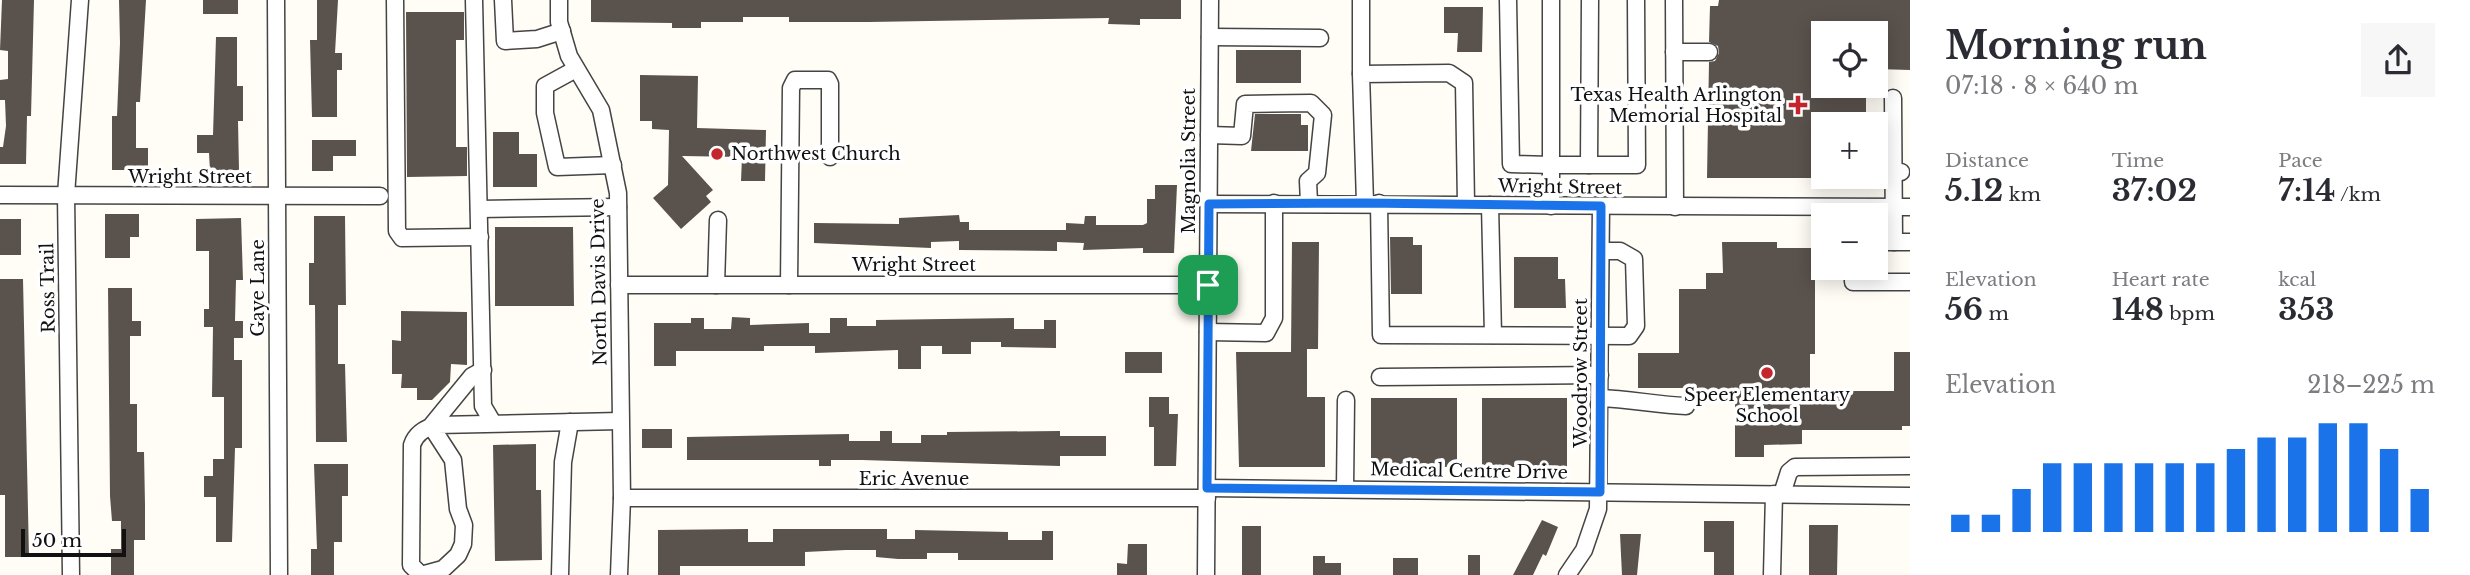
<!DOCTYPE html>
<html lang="en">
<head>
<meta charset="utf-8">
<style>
  :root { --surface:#fff; --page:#f7f7f7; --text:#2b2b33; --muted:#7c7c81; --accent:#1a73e8 }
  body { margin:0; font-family:"Libre Baskerville",serif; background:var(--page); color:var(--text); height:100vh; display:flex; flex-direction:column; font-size:26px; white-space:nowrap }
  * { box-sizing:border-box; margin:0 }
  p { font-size:23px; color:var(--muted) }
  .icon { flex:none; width:38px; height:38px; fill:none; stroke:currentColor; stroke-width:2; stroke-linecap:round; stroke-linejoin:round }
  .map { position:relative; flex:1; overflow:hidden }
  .panel { display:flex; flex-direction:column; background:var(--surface); width:560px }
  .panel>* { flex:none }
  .buttons { position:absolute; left:1811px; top:21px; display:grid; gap:14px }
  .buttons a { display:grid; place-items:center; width:77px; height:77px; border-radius:0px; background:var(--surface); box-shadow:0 4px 18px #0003; font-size:35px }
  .scale { position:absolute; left:21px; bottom:18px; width:105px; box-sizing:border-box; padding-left:7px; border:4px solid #111; border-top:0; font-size:19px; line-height:24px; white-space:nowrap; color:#111; -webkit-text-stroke:5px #fff; paint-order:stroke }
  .pin { position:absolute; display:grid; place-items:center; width:60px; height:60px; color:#fff; margin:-30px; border-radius:14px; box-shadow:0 4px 10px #0006 }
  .round { display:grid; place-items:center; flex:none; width:74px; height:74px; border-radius:0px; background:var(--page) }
  .head { display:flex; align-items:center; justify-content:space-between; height:119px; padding:0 35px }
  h1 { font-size:38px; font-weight:700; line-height:52px }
  .metrics { display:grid; grid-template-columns:repeat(3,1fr); gap:10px; height:119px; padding:7px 35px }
  .metrics div { display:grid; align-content:center }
  .metrics b { font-size:30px; font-weight:700 }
  .metrics small { font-size:19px; font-weight:400 }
  .metrics p { font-size:19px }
  .chart { height:196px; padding:14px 35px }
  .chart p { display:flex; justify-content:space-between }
  .chart svg { width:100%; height:126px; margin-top:7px; stroke:var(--accent); stroke-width:6 }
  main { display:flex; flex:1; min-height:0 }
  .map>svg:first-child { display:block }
  .building { fill:#5a524d }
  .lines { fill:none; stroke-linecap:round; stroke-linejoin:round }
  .minor-casing { stroke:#444; stroke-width:19 }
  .minor { stroke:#fff; stroke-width:16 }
  .route-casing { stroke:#fff; stroke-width:14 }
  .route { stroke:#1a73e8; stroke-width:9 }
  .poi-dot { fill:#c4262e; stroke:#fff; stroke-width:2.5 }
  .labels { text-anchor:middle; stroke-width:7; stroke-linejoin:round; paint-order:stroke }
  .poi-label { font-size:18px; fill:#111; stroke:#fff; text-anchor:end }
  .street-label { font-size:18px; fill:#111; stroke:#fff }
</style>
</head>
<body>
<main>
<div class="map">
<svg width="1910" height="575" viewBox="0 0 1910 575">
  <rect width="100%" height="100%" fill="#fffdf5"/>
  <!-- building -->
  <g class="building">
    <path d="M2,0H34L31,116H27L26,164H0V147H3L6,126L5,100H0V80L8,79V51L0,50Z"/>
    <path d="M119,0H146L140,102H136V148H148V170H112V116H117L120,43Z"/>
    <rect x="203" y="0" width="35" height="14"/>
    <path d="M317,0H338L335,53H342V70H337V117H312L310,40H317Z"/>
    <path d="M591,0H1181V19H1140V25L1108,24L1109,18L869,22H789V17H743V22H701V28H672V23L591,22Z"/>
    <path d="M1719,0H1910V70L1876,69V33H1824V86H1866V124H1824V178H1707L1709,62L1715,61L1719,53L1718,46L1709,42L1710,6H1718Z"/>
    <path d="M1444,7H1483L1482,52H1457L1458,33H1444Z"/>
    <path d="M406,12H464V40H456V147H467V176L407,177Z"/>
    <path d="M216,37H237V86H243V121H238L239,170L210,171L209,153H197V135H213Z"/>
    <rect x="1236" y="50" width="65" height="33"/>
    <path d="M640,75L698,76L697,128L766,130L765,181H741L742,157L682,156L713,190L706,196L711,202L681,229L653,198L668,185L669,130L652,129V121H640Z"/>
    <path d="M1255,114H1301V125H1308V151H1251Z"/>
    <path d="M493,132H519V154H537V187H493Z"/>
    <path d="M312,140H356V156H333V171H312Z"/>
    <path d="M1155,185H1177L1174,253H1143V248L1083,250L1084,243L1057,242V251L959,250V241L931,242V248L814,243V223L899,224V218L959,215L960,222H969V230H1066V223L1084,224L1085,216H1096V225H1143L1147,223V199H1155Z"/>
    <path d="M105,214H139V237H130V258H105Z"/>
    <path d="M314,216H345L346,305H338V364H345L347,442H316L315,305H309V263H314Z"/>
    <path d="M241,218L243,280H236L235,321H243V338H234V360H242V448H235L232,542H216V497H204V476H213V459H224V397H212L213,327H204V309H209V251H196V219Z"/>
    <rect x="0" y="219" width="21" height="36"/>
    <path d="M495,227H573L574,306H495Z"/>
    <path d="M1390,237H1413V245H1422V294H1391Z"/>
    <path d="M1292,242H1319L1318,349H1307V397H1325V467H1239L1236,352H1291Z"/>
    <path d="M1722,242H1777V248H1815V354H1810V391H1894V352H1910V426H1902V430H1802V444L1764,445V457H1735V401H1695V388H1638V353H1679V289H1706V273H1723Z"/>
    <path d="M1514,257H1558V279H1565L1566,308H1514Z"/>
    <path d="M0,279H23L29,557H5V495H0Z"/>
    <path d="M108,288H132V321H141V336H130V404H137V452H144L145,505V540H134V575H111V549H121V521H112L110,496Z"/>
    <path d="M401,311L467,312V365L451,364L450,382L432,400H417V388H401L402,374H392V340L401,341Z"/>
    <path d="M732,317L750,318V325L809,323V333H830V318H847V326H876V320L1014,318V329H1044V320H1056V348L1001,347V342H971V354H942V346H921V369H898V350L815,353V346H764V351H676V366H654V323H691V318H704V329H731Z"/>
    <rect x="1125" y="352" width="37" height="21"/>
    <path d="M1149,397H1169V414H1178L1176,466H1154V427H1149Z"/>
    <rect x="1371" y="398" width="86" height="69"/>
    <rect x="1482" y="398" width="85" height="69"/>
    <rect x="642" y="429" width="30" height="19"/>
    <path d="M880,431H892V443H921V435H947V432L1060,431V436H1106V456H1060V466L862,460H831V466H819V460H687V437L849,434V441H880Z"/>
    <path d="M536,444V490H541L542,560L495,561L493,445Z"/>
    <path d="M314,464H348V496H342V542H334V575H311V549H317Z"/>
    <path d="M1542,520L1558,527L1546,556L1543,554L1533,575H1513Z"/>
    <path d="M1704,521H1734V575H1714V552H1704Z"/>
    <path d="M1809,525H1838L1837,575H1809Z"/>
    <rect x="1242" y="526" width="19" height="49"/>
    <path d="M748,529V542H773V529H887V539H915V530L1008,532V540H1042V531H1053V560H958V553H927V559H898L876,557V550H846L805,552V566H680V575H658V530Z"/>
    <path d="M1620,534H1641L1637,575H1622Z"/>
    <path d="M1128,544H1147V575H1117V563L1127,564Z"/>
    <rect x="1468" y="555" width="12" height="20"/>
    <path d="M1313,556H1325V563H1341V575H1313Z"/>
    <rect x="1393" y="558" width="25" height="17"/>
  </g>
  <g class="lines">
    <!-- minor casing -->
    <g class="minor-casing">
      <g id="minor">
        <path d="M276,0L279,575"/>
        <path d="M395,0L397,231L402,238L480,237"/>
        <path d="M474,0L483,406L493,423"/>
        <path d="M503,0L505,41L537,39L562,31"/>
        <path d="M559,0V22L569,56L601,110L618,193L622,498L619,575"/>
        <path d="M1361,0V74"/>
        <path d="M1508,0L1511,164L1551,165V0"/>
        <path d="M1674,0L1675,207"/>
        <path d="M1210,37L1320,38"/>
        <path d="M1674,52H1709"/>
        <path d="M576,69L545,86V113L557,167L613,165"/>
        <path d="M1893,98L1894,242"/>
        <path d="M1209,135L1242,136L1245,104L1311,103L1323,115L1317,173L1308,181L1309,203"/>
        <path d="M1589,165H1637L1636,0"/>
        <path d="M1876,173L1901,172"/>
        <path d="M0,195L380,196"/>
        <path d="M1365,203L1361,74L1449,73L1464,83L1466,204"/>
        <path d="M1379,203L1381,335L1629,336L1636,326L1634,259L1620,251H1601"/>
        <path d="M1209,204L1910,207"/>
        <path d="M1490,205L1493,335"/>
        <path d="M1551,206V165H1589L1590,0"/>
        <path d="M479,209L618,207"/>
        <path d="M1876,242H1910"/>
        <path d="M1853,268V282H1910"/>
        <path d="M619,285H1208"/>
        <path d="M716,285L718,220"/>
        <path d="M789,285L791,88L795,80H828L830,84V157"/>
        <path d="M1208,332L1266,333L1274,318V203"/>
        <path d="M483,370L472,376L431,426L453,460L458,509L464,525L463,544L458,555L443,569L421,575L411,565L412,445C416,433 425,428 437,425L620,421"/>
        <path d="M1380,377L1600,375"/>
        <path d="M1600,398C1630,399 1657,405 1686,406"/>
        <path d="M1207,488L1910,496"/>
        <path d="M1345,489L1346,400"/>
        <path d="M1782,494L1789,472L1795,467L1910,466"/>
        <path d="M622,498H1207"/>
        <path d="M71,575L66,195L80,0"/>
        <path d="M560,575L563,462L570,422"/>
        <path d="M1206,575L1210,0"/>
        <path d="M1567,575L1584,550L1598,509L1601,206"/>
        <path d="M1772,575L1774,494"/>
      </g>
    </g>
    <!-- minor -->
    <use href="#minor" class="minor"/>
  </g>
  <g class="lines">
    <!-- route casing -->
    <g class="route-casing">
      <path id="route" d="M1365,203L1601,206L1600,492L1207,488L1209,204Z"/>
    </g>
    <!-- route -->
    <use href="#route" class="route"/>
  </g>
  <!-- markers -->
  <g class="poi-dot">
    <path d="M1794.5 94.5h7v7h7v7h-7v7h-7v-7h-7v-7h7z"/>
    <circle cx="717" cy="154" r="7"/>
    <circle cx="1767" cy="373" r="7"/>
  </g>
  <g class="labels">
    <!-- poi labels -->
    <g class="poi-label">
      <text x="1782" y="101">Texas Health Arlington<tspan x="1782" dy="21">Memorial Hospital</tspan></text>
      <text x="731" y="160" text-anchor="start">Northwest Church</text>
      <text x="1767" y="401" text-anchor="middle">Speer Elementary<tspan x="1767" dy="21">School</tspan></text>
    </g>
    <!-- street labels -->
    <g class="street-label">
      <text transform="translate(1189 161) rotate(-90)" y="6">Magnolia Street</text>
      <text x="190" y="183">Wright Street</text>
      <text transform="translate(1560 187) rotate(1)" y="6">Wright Street</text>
      <text x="914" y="271">Wright Street</text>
      <text transform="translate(599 282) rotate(-91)" y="6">North Davis Drive</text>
      <text transform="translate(48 288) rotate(-91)" y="6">Ross Trail</text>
      <text transform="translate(258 288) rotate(-90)" y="6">Gaye Lane</text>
      <text transform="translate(1581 373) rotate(-90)" y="6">Woodrow Street</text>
      <text transform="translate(1469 471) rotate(1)" y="6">Medical Centre Drive</text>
      <text x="914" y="485">Eric Avenue</text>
    </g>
  </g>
</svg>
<div class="buttons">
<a><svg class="icon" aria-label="locate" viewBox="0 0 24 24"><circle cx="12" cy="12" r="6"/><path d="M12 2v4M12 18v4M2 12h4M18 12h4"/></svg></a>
<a>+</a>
<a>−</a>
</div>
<div class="scale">50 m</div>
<div class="pin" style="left:1208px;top:285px;background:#1e9e55"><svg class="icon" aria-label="arrive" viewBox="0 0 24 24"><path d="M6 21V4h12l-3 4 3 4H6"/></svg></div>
</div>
<section class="panel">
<div class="head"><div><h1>Morning run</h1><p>07:18 · 8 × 640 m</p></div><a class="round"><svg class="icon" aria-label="share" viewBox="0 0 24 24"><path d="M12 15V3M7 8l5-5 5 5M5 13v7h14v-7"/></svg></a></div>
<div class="metrics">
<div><p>Distance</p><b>5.12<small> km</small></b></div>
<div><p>Time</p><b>37:02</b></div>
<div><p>Pace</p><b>7:14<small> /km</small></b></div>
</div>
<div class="metrics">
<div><p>Elevation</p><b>56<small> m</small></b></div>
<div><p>Heart rate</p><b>148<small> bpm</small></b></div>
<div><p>kcal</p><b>353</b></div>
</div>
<div class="chart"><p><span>Elevation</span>218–225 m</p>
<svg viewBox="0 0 160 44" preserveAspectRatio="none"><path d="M5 44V38M15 44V38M25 44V29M35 44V20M45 44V20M55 44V20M65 44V20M75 44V20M85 44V20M95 44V15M105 44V11M115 44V11M125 44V6M135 44V6M145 44V15M155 44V29"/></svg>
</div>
</section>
</main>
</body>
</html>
